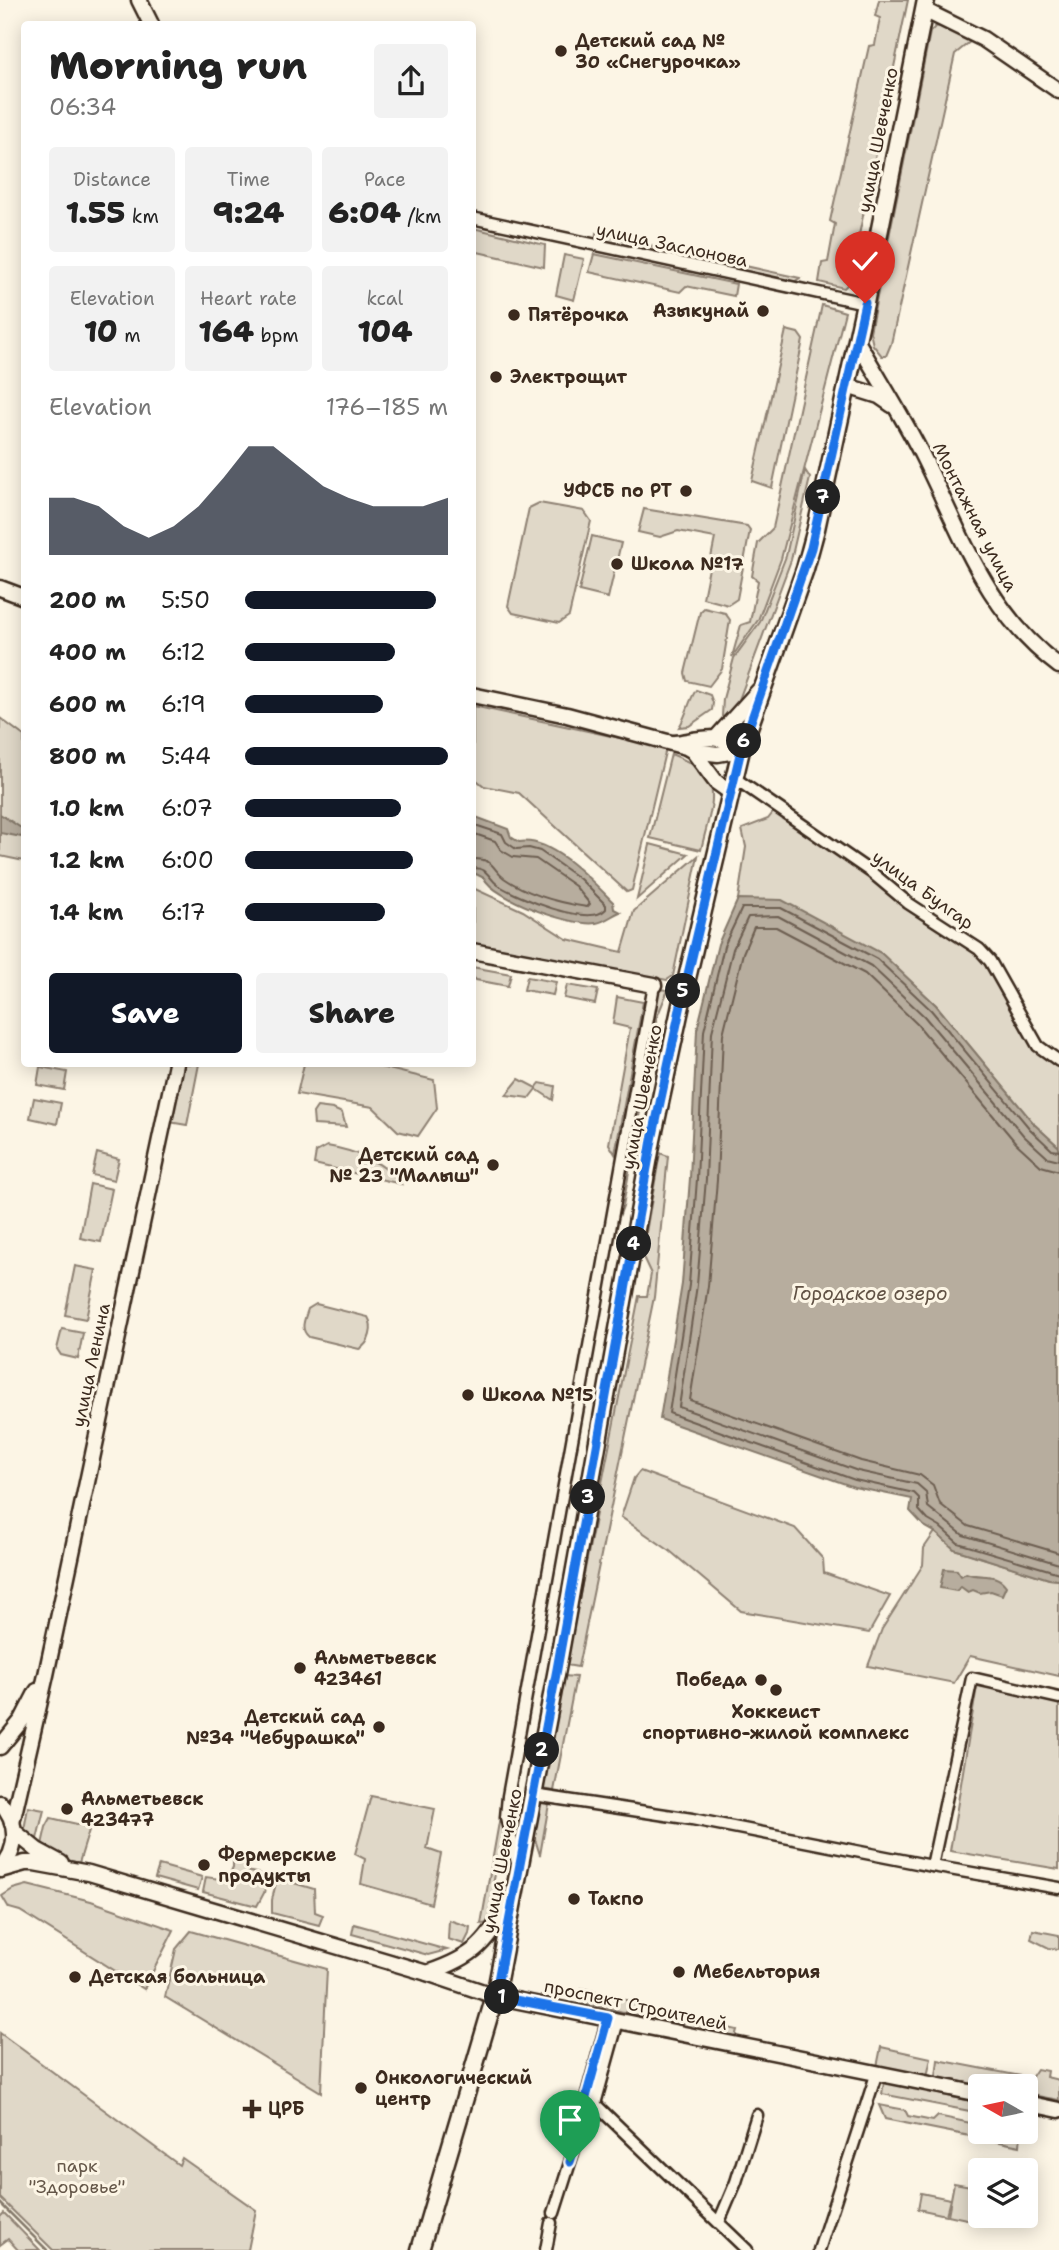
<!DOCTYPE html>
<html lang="en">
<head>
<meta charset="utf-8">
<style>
  :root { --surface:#fff; --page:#f2f2f2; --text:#222; --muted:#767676; --accent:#111827 }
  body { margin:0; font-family:"Shantell Sans",sans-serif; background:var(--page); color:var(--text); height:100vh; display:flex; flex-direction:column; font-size:26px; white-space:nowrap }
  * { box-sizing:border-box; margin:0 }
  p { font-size:23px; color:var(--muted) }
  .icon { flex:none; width:38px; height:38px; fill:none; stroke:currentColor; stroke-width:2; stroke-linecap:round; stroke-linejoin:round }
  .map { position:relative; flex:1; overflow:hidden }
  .panel { position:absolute; left:21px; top:21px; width:455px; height:1046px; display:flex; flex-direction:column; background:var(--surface); border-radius:7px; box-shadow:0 4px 18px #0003 }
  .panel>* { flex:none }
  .needle { width:46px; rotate:279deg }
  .controls { position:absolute; left:968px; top:2074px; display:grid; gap:14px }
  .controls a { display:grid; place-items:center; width:70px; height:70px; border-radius:7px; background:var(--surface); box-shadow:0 4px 18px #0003; font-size:35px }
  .pin { position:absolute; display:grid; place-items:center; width:60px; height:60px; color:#fff; margin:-72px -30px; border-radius:50% 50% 50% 0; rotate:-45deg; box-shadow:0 0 7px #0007 }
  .pin .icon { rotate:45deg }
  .km { position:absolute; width:35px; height:35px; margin:-18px; border-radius:50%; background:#222; color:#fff; font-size:19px; line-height:35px; text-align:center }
  .round { display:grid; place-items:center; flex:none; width:74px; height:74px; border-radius:7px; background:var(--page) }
  .overview { display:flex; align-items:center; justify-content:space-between; height:119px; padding:0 28px }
  h1 { font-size:38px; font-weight:800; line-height:52px }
  .figures { display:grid; grid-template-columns:repeat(3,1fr); gap:10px; height:119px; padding:7px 28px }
  .figures div { display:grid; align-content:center; border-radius:7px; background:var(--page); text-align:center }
  .figures b { font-size:30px; font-weight:800 }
  .figures small { font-size:19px; font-weight:400 }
  .figures p { font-size:19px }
  .chart { height:196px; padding:14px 28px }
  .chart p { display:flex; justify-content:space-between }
  .chart svg { width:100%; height:126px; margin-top:7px; fill:var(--accent); opacity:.7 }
  .action { display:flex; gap:14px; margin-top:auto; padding:14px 28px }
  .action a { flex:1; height:80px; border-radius:7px; background:var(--accent); color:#fff; font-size:28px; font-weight:800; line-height:80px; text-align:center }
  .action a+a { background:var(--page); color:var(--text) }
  ul { padding:0 28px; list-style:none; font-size:23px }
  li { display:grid; grid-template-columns:112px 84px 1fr; align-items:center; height:52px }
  li i { height:18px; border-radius:9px; background:var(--accent) }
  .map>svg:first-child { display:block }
  .green { fill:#e0d8c8; stroke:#8e8173; stroke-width:2 }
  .water { fill:#b7ad9e; stroke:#85796b; stroke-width:2 }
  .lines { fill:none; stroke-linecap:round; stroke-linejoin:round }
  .shore { stroke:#6d5e51; stroke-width:2 }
  .stream { stroke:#85796b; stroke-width:2.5 }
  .street-casing { stroke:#3b2a1e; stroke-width:15 }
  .secondary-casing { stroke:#3b2a1e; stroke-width:19 }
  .primary-casing { stroke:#3b2a1e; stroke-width:21 }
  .street { stroke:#fcf5e5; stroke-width:10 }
  .secondary { stroke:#fcf5e5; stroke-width:14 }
  .primary { stroke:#fcf5e5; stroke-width:16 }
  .route-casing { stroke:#fff; stroke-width:14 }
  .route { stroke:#1a73e8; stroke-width:9 }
  .poi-dot { fill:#3b2a1e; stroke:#fcf5e5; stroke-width:2.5 }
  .labels { text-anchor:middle; stroke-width:6; stroke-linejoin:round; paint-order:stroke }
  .poi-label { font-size:18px; font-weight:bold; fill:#3b2a1e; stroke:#fcf5e5; text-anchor:start }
  .street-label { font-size:18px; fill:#3b2a1e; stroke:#fcf5e5 }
  .park-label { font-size:18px; fill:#645648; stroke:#fcf5e5 }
  .water-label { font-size:19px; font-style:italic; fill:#605144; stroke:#fcf5e5 }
</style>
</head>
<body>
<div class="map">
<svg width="1059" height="2250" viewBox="0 0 1059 2250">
  <rect width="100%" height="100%" fill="#fcf5e5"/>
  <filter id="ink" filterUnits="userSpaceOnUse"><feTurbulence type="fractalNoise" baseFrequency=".0143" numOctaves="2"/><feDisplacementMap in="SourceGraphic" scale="14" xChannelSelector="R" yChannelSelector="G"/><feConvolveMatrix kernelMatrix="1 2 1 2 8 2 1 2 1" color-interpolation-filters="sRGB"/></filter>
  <g filter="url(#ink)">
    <!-- green -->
    <g class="green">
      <path d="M879,0H908L849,283L844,288L819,282L822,263L828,262L835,224L830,221L869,46L875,45L880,18L875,16Z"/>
      <path d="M941,26L971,41L955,54L891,344L886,356H882L873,345L870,332L930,32L935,27Z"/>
      <path d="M473,228L545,245L544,267L473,251Z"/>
      <path d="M596,233L675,251L673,257L595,240Z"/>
      <path d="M686,253L800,278L794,282L687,258Z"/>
      <path d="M594,254L736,284L734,296L686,286L680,292L589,272Z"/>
      <path d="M564,255L584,259L574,300L556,295Z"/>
      <path d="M822,305L845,312L781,559L758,620L732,657L741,625L750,622L758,581L752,576L758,543L773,528Z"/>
      <path d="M786,330L798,333L803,340L772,488L752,481Z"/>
      <path d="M805,470L810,478L791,560L737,705L725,719L722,716L723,699L734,658L760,622L786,556Z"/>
      <path d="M539,503L584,511L591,521L569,616L559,623L513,613L508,606L529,508Z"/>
      <path d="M644,509L747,526L750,530L737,599L728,605L703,598L715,538L678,531L660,537L638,532Z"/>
      <path d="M592,536L621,543L608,598L579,591Z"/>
      <path d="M704,608L725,613L730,620L722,669L709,686L687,681L685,673L700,612Z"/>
      <path d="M696,690L710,695L713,703L712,710L689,726L679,727C687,715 688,702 696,690Z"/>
      <path d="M473,706L666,748L632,890L627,892L519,793L484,786L473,777Z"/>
      <path d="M0,718L24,736V861L0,856Z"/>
      <path d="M671,754C729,776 712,801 701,850L650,838Z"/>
      <path d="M775,810L861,867L982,958L1034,1046L1059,1065V1147L1035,1125L936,1005L881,953L738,899L746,847L742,829L768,819Z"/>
      <path d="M650,844L688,854L637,899L650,845Z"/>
      <path d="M698,856L673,976L667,980L473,943V888L523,911L567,939L622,952L634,911Z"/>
      <path d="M472,967L511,974L508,986L476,980L473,977Z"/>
      <path d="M527,977L556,982L553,995L524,990Z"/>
      <path d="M567,985L598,990L595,1004L564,998Z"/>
      <path d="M658,989L668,990L657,1017L623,1206L619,1217H616Z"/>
      <path d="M617,997L643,1002L615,1154L609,1144L630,1028L613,1024Z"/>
      <path d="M181,1064H199L187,1125L169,1122Z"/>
      <path d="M304,1064H368L434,1080L437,1108L418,1136L398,1131L373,1107L297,1094Z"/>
      <path d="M40,1067L67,1072L64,1090L37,1085Z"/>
      <path d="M519,1079L536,1088L540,1083L555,1086L553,1100L536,1089L529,1098L506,1095Z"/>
      <path d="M34,1098L61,1103L57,1124L30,1118Z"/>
      <path d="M317,1107L333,1109L342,1113L346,1127L314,1125L313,1113Z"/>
      <path d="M327,1146C352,1150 386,1162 401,1184L314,1164L316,1152Z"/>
      <path d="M97,1153L119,1159L114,1180L92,1175Z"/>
      <path d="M660,1153L668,1156L654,1297L578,1667L566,1665L639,1296H647L651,1274L642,1255Z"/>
      <path d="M90,1184L112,1189L101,1242L80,1238Z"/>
      <path d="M75,1266L96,1270L86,1319L65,1315Z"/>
      <path d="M316,1304L368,1317C374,1327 370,1344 359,1349L309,1337C299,1329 305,1319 308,1309Z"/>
      <path d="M62,1329L83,1333L78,1359L61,1355L57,1349Z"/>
      <path d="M640,1471L795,1528L823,1559L824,1573L890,1596L869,1633L741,1611L670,1551L621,1517L634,1478Z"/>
      <path d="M935,1532L955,1549L1049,1579L1059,1580V1676L970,1656L954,1683L868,1666L882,1629L923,1565L924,1548Z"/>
      <path d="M563,1676L576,1677L554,1791L543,1789Z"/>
      <path d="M978,1680L1059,1698V1869L950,1851Z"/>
      <path d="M371,1796L435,1809L427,1849L441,1854L431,1904L361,1884L365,1859L355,1854Z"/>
      <path d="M540,1803L549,1804L540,1855L534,1836Z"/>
      <path d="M28,1807L44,1810L36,1843L24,1830Z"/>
      <path d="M501,1811L505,1841L502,1858H498L493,1885L497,1887L492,1923L481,1924Z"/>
      <path d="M51,1818L90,1827L79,1863L53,1856L41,1849L46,1827Z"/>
      <path d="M233,1858L241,1861L247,1871L268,1876L264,1893L257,1906L203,1892L206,1877L227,1880L233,1867Z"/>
      <path d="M159,1865L202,1877L198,1890L155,1878Z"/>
      <path d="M277,1878L314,1889L315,1912L323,1915L319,1925L272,1913V1900Z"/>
      <path d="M27,1885L91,1901L174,1930L144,1989L20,1911L9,1908L2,1896L13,1889Z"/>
      <path d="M449,1920L470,1927L469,1934L464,1944L448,1939Z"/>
      <path d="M354,1924L447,1950L428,1955L352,1934Z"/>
      <path d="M1033,1930L1059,1935V1949L1049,1948L1031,1939Z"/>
      <path d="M191,1931L327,1969L321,2092L165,1997L176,1949Z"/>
      <path d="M582,1988L644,2005L653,2016L652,2019L578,2001Z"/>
      <path d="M684,2018L737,2030L735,2037L683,2026Z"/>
      <path d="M0,2033L179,2165L182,2158L256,2210L248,2250H53L0,2198Z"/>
      <path d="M881,2047L931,2058L927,2077L877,2067Z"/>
      <path d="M938,2060L1031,2078L1037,2069L1047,2071L1046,2077L1059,2080V2100L1026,2094V2086H984L936,2077Z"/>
      <path d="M884,2082L980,2103V2113L882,2094Z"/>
      <path d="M879,2105L905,2110L908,2116L933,2121L938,2116L980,2125V2132L1021,2133L1020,2146L885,2119Z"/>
      <path d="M954,2183L977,2187L971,2220L948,2215Z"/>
      <path d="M921,2193L950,2199L946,2215L918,2209Z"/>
      <path d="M4,2213L40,2250H18L8,2239L0,2245V2217Z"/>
    </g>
    <!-- water -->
    <g class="water">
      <path d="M0,814L24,830L22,837L0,833Z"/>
      <path d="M473,816L508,829L511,837L519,842C551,836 592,881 613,902L614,909L620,912C612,915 605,922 596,923C572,927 494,899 484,878L476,874L473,876Z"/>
      <path d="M738,899L782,900L881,953L936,1005L1035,1125L1059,1147V1580L1049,1579L954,1549L935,1532L924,1526L910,1511L912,1499L854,1487L660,1419L682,1284L690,1178L697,1030L718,944Z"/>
      <path d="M944,1569L957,1570L961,1576L966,1573C981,1579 995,1571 1006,1586L1002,1595L991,1591L980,1593L973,1590L968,1592L961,1587L956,1591L940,1588Z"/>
    </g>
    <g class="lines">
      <!-- shore -->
      <g class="shore">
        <path d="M472,824L502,834L506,842L516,849L529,848L540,851L580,879L606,905V909C589,928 517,897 498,885C488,878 488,867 472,868"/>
        <path d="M472,833L495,841L501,850L513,857L536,859L575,886L590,904L587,907C560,903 527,894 504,878C492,869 494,858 472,859"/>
        <path d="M1059,1151L1052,1150L1030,1129L931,1010L877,959L781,908H742L724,946L704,1031L697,1179L689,1285L669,1413L855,1480L914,1493L919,1498V1510L928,1520L940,1527L958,1543L1059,1573"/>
        <path d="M1059,1160L1047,1157L1024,1136L924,1016L871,966L778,916L748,917L733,949L712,1032L706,1179L697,1285L679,1407L858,1471L917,1484L926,1492L928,1507L963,1535L1059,1564"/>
        <path d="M1059,1171L1041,1166L1016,1143L917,1024L865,974L776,927H754L743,953L723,1034L717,1180L708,1286L690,1400L861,1461L920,1475L933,1485L940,1504L968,1526L1059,1553"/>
      </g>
      <!-- stream -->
      <path class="stream" d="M0,2203L47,2250"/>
      <!-- street casing -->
      <g class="street-casing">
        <g id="street">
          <path d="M472,218L865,303"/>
          <path d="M733,777L871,872L908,903L979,949L990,961L1038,1046L1059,1061"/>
          <path d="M534,1795L692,1819L932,1866L1059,1888"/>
          <path d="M517,1863L506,1817L508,1796L654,985"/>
          <path d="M932,1866L972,1678L1059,1698"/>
          <path d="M595,2104L747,2250"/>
          <path d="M586,2112L585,2101L608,2018"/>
          <path d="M554,2213L586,2112L595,2104L618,2021"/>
          <path d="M719,2222L736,2182L757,2115"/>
          <path d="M546,2250L551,2223"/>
          <path d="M819,2250L877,2072"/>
        </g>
      </g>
      <!-- secondary casing -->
      <g class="secondary-casing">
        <g id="secondary">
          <path d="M139,0L151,24"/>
          <path d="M924,10L983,39L1059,91"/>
          <path d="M857,341C878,378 902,415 921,453C960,530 986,613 1059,666"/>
          <path d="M847,386L879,396L892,405"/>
          <path d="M0,588L24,597"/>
          <path d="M472,695L567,715L686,747L693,751L716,782L730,792"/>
          <path d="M716,738L761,688"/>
          <path d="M675,743C702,739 719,732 741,750"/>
          <path d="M693,751L718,754L741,750"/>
          <path d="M472,951L654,985"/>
          <path d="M0,1747L22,1720L37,1691"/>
          <path d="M0,1803C19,1823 19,1849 0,1869"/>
          <path d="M12,1823L46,1675L176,1064"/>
          <path d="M15,1832L37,1850L61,1863"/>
          <path d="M0,1870L25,1863H34L89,1873L427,1973L495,1996L980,2094"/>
          <path d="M427,1973C478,1956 486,1942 512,1898"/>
          <path d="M1026,2103L1059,2110"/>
        </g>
      </g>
      <!-- primary casing -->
      <g class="primary-casing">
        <path id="primary" d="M420,2250L495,1996L557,1669L652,1140L684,991L741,750L805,569L816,529L865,303L926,0"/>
      </g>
      <!-- street -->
      <use href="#street" class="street"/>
      <!-- secondary -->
      <use href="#secondary" class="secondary"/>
      <!-- primary -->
      <use href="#primary" class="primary"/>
    </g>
  </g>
  <g class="lines" filter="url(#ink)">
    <!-- route casing -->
    <g class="route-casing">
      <path id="route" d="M570,2162L586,2112L585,2101L608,2018L495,1996L557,1669L652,1140L684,991L741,750L811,548L865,303"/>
    </g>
    <!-- route -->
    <use href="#route" class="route"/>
  </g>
  <!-- markers -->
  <g class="poi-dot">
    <circle cx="561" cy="51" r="7"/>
    <circle cx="763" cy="311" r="7"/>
    <circle cx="514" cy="315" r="7"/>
    <circle cx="496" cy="377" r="7"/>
    <circle cx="686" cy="491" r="7"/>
    <circle cx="617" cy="564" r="7"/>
    <circle cx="493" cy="1165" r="7"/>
    <circle cx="468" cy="1395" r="7"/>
    <circle cx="300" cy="1668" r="7"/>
    <circle cx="761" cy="1680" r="7"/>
    <circle cx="776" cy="1690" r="7"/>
    <circle cx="379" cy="1727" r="7"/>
    <circle cx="67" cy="1809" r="7"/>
    <circle cx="204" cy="1865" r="7"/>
    <circle cx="574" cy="1899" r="7"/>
    <circle cx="679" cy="1972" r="7"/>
    <circle cx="75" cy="1977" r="7"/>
    <circle cx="361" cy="2088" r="7"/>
    <path d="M248.5 2098.5h7v7h7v7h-7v7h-7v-7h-7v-7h7z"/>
  </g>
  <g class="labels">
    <!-- poi labels -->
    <g class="poi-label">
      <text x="575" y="47">Детский сад №<tspan x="575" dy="21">30 «Снегурочка»</tspan></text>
      <text x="749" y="317" text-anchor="end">Азыкунай</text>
      <text x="528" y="321">Пятёрочка</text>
      <text x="510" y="383">Электрощит</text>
      <text x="672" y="497" text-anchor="end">УФСБ по РТ</text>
      <text x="631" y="570">Школа №17</text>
      <text x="479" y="1161" text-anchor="end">Детский сад<tspan x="479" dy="21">№ 23 "Малыш"</tspan></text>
      <text x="482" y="1401">Школа №15</text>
      <text x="314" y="1664">Альметьевск<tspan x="314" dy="21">423461</tspan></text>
      <text x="747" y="1686" text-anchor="end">Победа</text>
      <text x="776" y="1718" text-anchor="middle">Хоккеист<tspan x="776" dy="21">спортивно-жилой комплекс</tspan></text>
      <text x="365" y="1723" text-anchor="end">Детский сад<tspan x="365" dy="21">№34 "Чебурашка"</tspan></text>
      <text x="81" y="1805">Альметьевск<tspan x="81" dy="21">423477</tspan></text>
      <text x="218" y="1861">Фермерские<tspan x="218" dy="21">продукты</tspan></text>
      <text x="588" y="1905">Такпо</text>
      <text x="693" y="1978">Мебельтория</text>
      <text x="89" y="1983">Детская больница</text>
      <text x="375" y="2084">Онкологический<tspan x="375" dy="21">центр</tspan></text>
      <text x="268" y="2115">ЦРБ</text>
    </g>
    <!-- street labels -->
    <g class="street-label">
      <text transform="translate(878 140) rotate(-79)" y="6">улица Шевченко</text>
      <text transform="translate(672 245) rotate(12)" y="6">улица Заслонова</text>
      <text transform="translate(975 517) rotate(63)" y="6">Монтажная улица</text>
      <text transform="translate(923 890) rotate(36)" y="6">улица Булгар</text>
      <text transform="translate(642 1097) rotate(-79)" y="6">улица Шевченко</text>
      <text transform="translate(91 1365) rotate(-78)" y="6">улица Ленина</text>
      <text transform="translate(502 1861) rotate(-79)" y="6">улица Шевченко</text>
      <text transform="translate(636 2005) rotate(12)" y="6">проспект Строителей</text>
    </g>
    <!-- park labels -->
    <g class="park-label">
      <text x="77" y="2172">парк<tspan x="77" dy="21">"Здоровье"</tspan></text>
    </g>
    <!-- water labels -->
    <g class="water-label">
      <text x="870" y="1300">Городское озеро</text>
    </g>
  </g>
</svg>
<div class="controls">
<a><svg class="needle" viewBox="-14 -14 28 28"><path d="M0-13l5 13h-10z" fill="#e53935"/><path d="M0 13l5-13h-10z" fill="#767676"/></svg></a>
<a><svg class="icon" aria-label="layers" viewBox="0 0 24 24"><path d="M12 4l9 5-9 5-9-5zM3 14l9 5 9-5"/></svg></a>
</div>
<div class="pin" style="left:570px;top:2162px;background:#1e9e55"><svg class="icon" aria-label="arrive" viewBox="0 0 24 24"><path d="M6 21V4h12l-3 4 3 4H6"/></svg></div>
<div class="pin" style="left:865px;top:303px;background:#d93025"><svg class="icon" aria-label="check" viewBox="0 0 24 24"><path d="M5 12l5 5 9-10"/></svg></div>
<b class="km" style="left:502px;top:1997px">1</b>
<b class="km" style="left:542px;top:1750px">2</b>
<b class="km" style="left:588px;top:1497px">3</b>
<b class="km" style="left:634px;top:1244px">4</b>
<b class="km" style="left:683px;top:991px">5</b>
<b class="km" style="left:744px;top:741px">6</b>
<b class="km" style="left:823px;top:497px">7</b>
<section class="panel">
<div class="overview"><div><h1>Morning run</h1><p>06:34</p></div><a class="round"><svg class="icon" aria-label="share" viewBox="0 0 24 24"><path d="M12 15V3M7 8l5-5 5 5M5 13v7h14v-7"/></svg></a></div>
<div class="figures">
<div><p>Distance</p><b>1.55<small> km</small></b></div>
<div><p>Time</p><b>9:24</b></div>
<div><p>Pace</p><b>6:04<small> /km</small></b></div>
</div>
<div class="figures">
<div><p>Elevation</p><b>10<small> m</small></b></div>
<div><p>Heart rate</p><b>164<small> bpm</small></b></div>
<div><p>kcal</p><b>104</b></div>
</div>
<div class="chart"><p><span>Elevation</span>176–185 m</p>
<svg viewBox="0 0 160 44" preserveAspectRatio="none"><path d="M0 44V24L10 24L20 27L30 34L40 38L50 34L60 27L70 17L80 6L90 6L100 13L110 20L120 24L130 27L140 27L150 27L160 24V44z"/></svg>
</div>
<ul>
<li><b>200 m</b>5:50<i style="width:94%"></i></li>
<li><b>400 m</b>6:12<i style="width:74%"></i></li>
<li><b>600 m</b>6:19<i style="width:68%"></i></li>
<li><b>800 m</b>5:44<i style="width:100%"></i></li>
<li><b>1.0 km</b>6:07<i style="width:77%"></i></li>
<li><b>1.2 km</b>6:00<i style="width:83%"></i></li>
<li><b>1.4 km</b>6:17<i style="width:69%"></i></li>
</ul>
<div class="action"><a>Save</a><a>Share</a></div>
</section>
</div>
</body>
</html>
